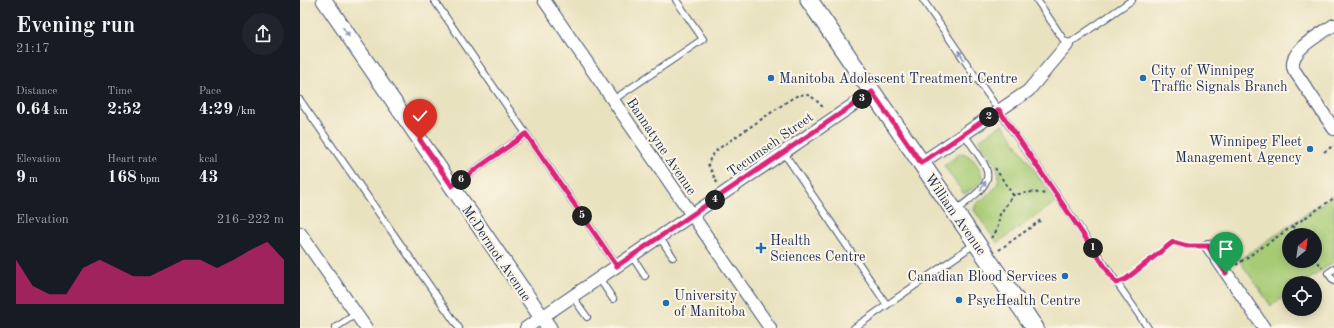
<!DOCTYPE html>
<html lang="en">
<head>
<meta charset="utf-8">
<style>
  :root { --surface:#171b24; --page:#20242c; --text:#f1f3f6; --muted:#9ea1a6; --accent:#db2777 }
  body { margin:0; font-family:"Old Standard TT",serif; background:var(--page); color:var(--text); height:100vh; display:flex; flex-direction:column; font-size:15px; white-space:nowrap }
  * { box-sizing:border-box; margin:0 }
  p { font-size:13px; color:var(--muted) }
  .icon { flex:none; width:22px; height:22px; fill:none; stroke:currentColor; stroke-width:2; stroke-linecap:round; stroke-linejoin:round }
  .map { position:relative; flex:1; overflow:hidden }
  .side { display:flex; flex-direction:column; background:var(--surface); width:300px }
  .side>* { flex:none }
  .needle { width:26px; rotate:29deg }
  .controls { position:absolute; left:982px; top:228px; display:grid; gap:8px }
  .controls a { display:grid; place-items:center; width:40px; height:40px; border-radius:50%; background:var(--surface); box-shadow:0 2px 10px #0003; font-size:20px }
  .pin { position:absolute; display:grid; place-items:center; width:34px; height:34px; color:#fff; margin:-41px -17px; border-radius:50% 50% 50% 0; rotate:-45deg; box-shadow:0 0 4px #0007 }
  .pin .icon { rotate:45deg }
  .km { position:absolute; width:20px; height:20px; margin:-10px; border-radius:50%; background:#222; color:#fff; font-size:11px; line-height:20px; text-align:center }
  .round { display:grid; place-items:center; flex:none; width:42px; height:42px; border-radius:21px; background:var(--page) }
  .head { display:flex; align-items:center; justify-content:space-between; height:68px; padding:0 16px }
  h1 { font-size:22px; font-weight:700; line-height:30px }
  .stats { display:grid; grid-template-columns:repeat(3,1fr); gap:6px; height:68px; padding:4px 16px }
  .stats div { display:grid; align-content:center }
  .stats b { font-size:17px; font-weight:700 }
  .stats small { font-size:11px; font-weight:400 }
  .stats p { font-size:11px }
  .chart { height:112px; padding:8px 16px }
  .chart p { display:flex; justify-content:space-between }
  .chart svg { width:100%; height:72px; margin-top:4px; fill:var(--accent); opacity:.7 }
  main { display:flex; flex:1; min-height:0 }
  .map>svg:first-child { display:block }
  .green { fill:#a7cb75; stroke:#617d6a; fill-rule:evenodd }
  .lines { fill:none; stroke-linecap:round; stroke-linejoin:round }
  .service-casing { stroke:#3a4a6d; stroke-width:8 }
  .minor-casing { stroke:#3a4a6d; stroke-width:14 }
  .tertiary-casing { stroke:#3a4a6d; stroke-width:17 }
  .secondary-casing { stroke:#3a4a6d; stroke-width:19 }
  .path { stroke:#3a4a6d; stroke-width:2; stroke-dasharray:3 3; stroke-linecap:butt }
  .service { stroke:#fff; stroke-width:6 }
  .minor { stroke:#fff; stroke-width:12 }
  .tertiary { stroke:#fff; stroke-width:15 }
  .secondary { stroke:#fff; stroke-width:17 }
  .oneway { fill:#8d97ae }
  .route-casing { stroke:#fff; stroke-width:8 }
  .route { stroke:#db2777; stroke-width:5 }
  .poi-dot { fill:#1f6fb2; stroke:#fcf5e5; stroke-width:1.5 }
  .labels { text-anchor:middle; stroke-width:4; stroke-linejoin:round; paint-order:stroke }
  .poi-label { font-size:14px; fill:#1b2f5e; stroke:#fcf5e5; text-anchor:start }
  .street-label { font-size:14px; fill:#1b2f5e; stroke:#fcf5e5 }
</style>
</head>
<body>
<main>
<section class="side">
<div class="head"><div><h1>Evening run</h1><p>21:17</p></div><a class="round"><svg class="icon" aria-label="share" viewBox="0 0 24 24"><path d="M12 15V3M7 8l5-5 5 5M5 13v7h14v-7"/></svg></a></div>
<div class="stats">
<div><p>Distance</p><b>0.64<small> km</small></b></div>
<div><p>Time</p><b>2:52</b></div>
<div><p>Pace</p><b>4:29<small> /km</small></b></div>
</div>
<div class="stats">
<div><p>Elevation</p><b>9<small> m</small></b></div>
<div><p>Heart rate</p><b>168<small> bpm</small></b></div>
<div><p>kcal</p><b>43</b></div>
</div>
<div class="chart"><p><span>Elevation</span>216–222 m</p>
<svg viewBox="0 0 160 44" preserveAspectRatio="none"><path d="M0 44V17L10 33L20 38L30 38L40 22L50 17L60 22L70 27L80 27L90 22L100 17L110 17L120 22L130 17L140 11L150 6L160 17V44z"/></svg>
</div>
</section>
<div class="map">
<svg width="1034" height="328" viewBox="0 0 1034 328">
  <rect width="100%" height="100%" fill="#fcf5e5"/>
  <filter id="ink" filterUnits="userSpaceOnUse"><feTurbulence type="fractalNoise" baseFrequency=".025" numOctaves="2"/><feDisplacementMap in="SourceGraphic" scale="8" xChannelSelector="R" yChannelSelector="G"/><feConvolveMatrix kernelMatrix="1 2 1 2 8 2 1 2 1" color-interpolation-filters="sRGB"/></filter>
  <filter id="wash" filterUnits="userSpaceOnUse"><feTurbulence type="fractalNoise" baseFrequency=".012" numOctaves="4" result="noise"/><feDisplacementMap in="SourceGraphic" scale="16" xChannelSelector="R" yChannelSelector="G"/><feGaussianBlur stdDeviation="0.9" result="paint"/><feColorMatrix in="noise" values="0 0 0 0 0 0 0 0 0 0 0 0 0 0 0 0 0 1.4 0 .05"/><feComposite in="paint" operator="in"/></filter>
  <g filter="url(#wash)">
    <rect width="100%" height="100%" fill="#e9e2bf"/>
    <!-- green -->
    <g class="green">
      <path d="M703,124L756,202L697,243L674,210C675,204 679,201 684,198C712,178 694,162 679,140Z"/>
      <path d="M661,153C671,154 681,167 682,178L678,185L664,194L644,166Z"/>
      <path d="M1034,195V262L1004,283H989V293L971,306L939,260ZM989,235H1015V261H989Z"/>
    </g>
  </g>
  <g filter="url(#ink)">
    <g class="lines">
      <!-- service casing -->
      <g class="service-casing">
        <g id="service">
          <path d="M134,0L317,266"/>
          <path d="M623,0L848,328"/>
          <path d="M737,0L767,45L832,0"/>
          <path d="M0,100L159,328"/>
          <path d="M313,100L403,39L376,0"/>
          <path d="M484,153L587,305"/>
          <path d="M152,186L226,134"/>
          <path d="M656,210C700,177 693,176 664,134"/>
          <path d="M360,238L373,257"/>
          <path d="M332,256L345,276"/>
          <path d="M1034,269L1028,273L1034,281"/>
          <path d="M299,278L313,299"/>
          <path d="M272,296L287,317"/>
          <path d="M35,328L56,314"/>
          <path d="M554,328L676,243"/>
        </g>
      </g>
      <!-- minor casing -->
      <g class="minor-casing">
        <g id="minor">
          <path d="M244,0L470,328"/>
          <path d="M1034,25C1021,34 986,51 994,70L1034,129"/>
          <path d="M621,163L728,91L767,45"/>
          <path d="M0,233L66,328"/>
          <path d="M908,246L964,328"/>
          <path d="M226,328L572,92"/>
        </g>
      </g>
      <!-- tertiary casing -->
      <g class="tertiary-casing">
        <path id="tertiary" d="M24,0L249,328"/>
      </g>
      <!-- secondary casing -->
      <g class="secondary-casing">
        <path id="secondary" d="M509,0L735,328"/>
      </g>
      <!-- path -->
      <g class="path">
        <path d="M1024,152L1034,145"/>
        <path d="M695,168L713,195"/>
        <path d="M417,183L408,164L411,157L418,149L491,99C508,89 512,97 525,109"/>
        <path d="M993,226L1000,235"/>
        <path d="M691,238L697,230L700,214L713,195L732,192L746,194"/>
        <path d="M699,250L741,220"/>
        <path d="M1015,257L1022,268"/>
        <path d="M936,265L1034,198"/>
        <path d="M825,279L873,242L887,246H896"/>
      </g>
      <!-- service -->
      <use href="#service" class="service"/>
      <!-- minor -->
      <use href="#minor" class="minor"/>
      <!-- tertiary -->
      <use href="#tertiary" class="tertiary"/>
      <!-- secondary -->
      <use href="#secondary" class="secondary"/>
    </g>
    <!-- one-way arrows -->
    <defs><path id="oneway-solid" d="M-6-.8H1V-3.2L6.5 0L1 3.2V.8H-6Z"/></defs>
    <g class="oneway">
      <use href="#oneway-solid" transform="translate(46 32) rotate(56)"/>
      <use href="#oneway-solid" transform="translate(661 55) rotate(-124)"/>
      <use href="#oneway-solid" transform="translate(683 186) rotate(-60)"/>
    </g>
  </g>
  <g class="lines" filter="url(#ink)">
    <!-- route casing -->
    <g class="route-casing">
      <path id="route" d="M120,140L152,186L226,134L317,266L572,92L621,163L699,110L816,283L826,279L873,242L887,246H908L926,273"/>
    </g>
    <!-- route -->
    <use href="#route" class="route"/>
  </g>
  <!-- markers -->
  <g class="poi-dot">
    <circle cx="471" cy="78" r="4"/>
    <circle cx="843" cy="78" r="4"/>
    <circle cx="1010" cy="149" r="4"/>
    <path d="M459 242h4v4h4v4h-4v4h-4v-4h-4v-4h4z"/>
    <circle cx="765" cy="276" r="4"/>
    <circle cx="659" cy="300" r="4"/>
    <circle cx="366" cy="303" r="4"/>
  </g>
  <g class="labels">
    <!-- poi labels -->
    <g class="poi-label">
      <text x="851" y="75">City of Winnipeg<tspan x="851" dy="16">Traffic Signals Branch</tspan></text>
      <text x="479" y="83">Manitoba Adolescent Treatment Centre</text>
      <text x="1002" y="146" text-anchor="end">Winnipeg Fleet<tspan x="1002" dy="16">Management Agency</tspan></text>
      <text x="470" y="245">Health<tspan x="470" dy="16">Sciences Centre</tspan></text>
      <text x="757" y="281" text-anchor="end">Canadian Blood Services</text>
      <text x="374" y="300">University<tspan x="374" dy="16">of Manitoba</tspan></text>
      <text x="667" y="305">PsycHealth Centre</text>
    </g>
    <!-- street labels -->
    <g class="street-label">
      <text transform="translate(470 144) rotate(-35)" y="5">Tecumseh Street</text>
      <text transform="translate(362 146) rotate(56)" y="5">Bannatyne Avenue</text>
      <text transform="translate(656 214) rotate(55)" y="5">William Avenue</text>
      <text transform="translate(197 253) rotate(56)" y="5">McDermot Avenue</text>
    </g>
  </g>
</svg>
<div class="controls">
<a><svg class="needle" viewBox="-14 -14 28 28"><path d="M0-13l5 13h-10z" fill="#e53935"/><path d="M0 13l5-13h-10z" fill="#9ea1a6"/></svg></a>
<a><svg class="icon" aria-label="locate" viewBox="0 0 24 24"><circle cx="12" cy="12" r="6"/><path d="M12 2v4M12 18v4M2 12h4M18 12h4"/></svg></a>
</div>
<div class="pin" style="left:926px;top:273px;background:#1e9e55"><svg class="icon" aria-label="arrive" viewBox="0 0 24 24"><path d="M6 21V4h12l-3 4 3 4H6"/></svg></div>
<div class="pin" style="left:120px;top:140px;background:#d93025"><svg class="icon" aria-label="check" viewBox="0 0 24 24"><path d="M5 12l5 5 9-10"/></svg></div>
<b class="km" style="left:793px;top:248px">1</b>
<b class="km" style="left:689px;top:117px">2</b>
<b class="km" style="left:562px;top:99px">3</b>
<b class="km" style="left:415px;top:200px">4</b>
<b class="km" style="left:282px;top:216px">5</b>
<b class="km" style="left:161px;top:180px">6</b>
</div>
</main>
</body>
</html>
